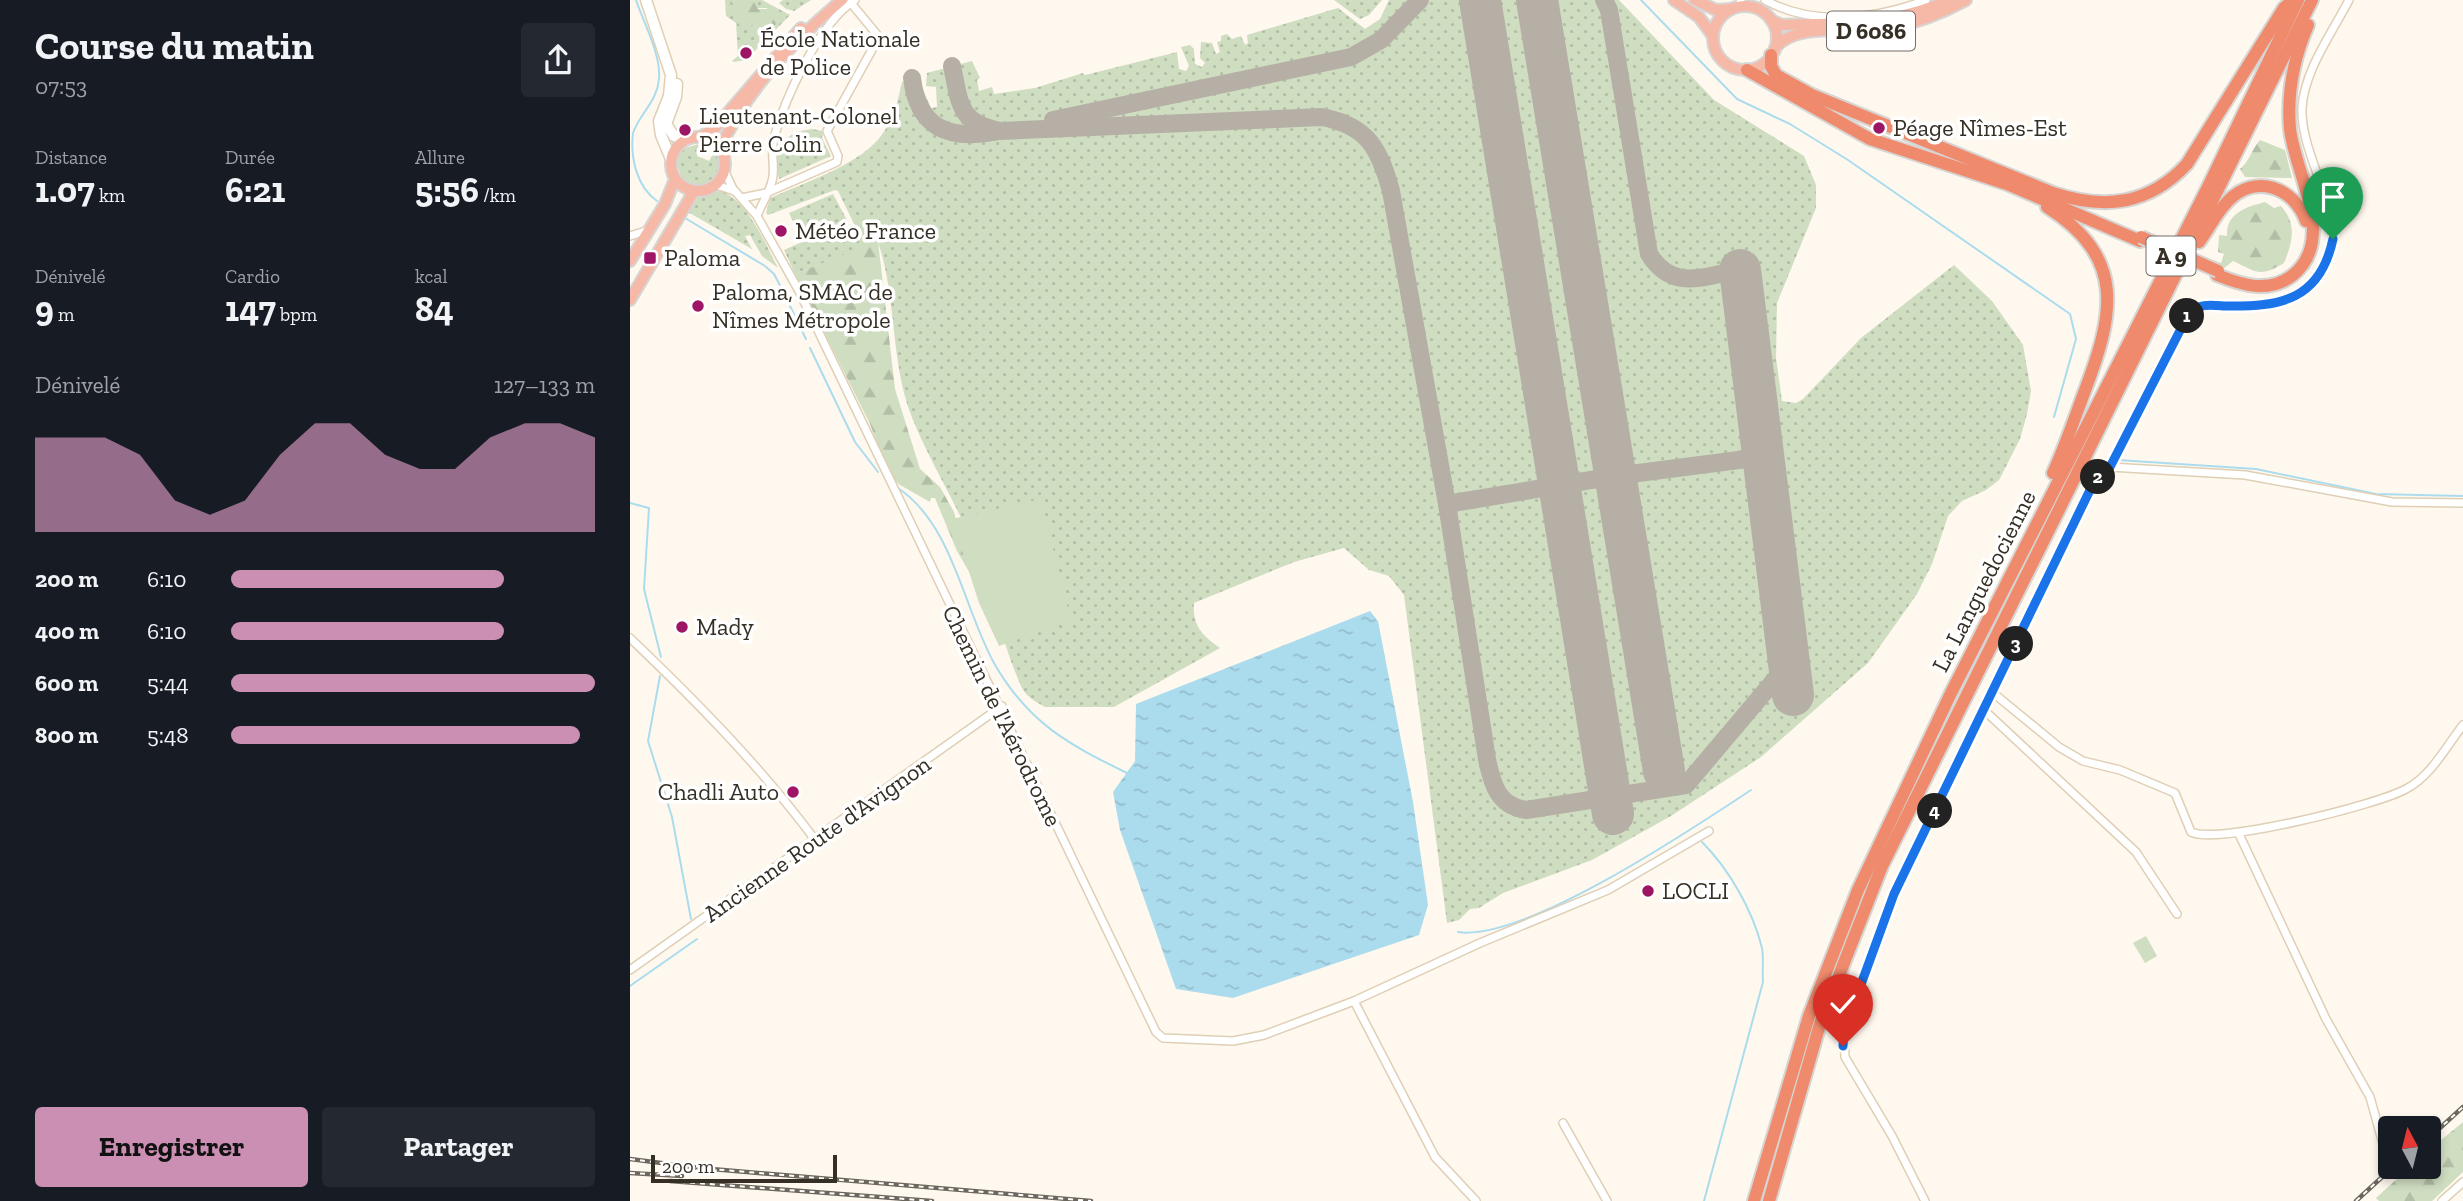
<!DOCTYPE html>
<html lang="fr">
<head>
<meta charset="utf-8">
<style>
  :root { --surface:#171b24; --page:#242831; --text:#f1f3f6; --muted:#9ea1a6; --accent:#cb8fb4 }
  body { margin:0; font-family:"Zilla Slab",serif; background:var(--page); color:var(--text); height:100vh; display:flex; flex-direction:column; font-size:26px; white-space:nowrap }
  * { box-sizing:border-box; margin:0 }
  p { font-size:23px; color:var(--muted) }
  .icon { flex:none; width:38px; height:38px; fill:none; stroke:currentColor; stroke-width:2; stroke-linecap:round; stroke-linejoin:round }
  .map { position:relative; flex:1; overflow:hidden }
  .side { display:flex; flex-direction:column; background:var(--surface); width:630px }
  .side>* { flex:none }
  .needle { width:46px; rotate:353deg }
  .tools { position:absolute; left:1748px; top:1116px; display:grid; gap:14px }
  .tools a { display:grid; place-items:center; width:63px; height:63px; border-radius:7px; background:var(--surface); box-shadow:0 4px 10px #0003; font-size:35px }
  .scale { position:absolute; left:21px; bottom:18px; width:186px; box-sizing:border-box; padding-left:7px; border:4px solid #352f25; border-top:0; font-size:19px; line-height:24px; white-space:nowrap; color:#352f25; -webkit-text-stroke:5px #fff; paint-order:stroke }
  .pin { position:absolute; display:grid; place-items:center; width:60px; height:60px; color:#fff; margin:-72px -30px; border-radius:50% 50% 50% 0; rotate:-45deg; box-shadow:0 0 7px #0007 }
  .pin .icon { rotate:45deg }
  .km { position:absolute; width:35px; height:35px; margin:-18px; border-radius:50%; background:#222; color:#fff; font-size:19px; line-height:35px; text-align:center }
  .round { display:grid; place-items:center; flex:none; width:74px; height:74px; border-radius:7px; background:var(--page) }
  .overview { display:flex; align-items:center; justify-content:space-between; height:119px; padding:0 35px }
  h1 { font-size:38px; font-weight:700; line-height:52px }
  .figures { display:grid; grid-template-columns:repeat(3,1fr); gap:10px; height:119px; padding:7px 35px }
  .figures div { display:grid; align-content:center }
  .figures b { font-size:35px; font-weight:700 }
  .figures small { font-size:19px; font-weight:400 }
  .figures p { font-size:19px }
  .chart { height:196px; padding:14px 35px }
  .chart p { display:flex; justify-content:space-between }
  .chart svg { width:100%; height:126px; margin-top:7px; fill:var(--accent); opacity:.7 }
  .primary-button { display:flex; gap:14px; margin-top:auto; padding:14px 35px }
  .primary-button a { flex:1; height:80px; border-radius:7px; background:var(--accent); color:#111; font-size:28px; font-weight:700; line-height:80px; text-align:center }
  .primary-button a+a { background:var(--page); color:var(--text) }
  ul { padding:0 35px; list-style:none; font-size:23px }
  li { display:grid; grid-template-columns:112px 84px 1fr; align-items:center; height:52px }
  li i { height:18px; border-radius:9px; background:var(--accent) }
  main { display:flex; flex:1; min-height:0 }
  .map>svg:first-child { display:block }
  .green { fill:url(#green-dots) }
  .forest { fill:url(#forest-firs) }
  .pitch { fill:#cfddc1 }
  .water { fill:url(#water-ripples) }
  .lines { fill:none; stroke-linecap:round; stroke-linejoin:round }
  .stream { stroke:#abdcee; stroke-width:2 }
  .taxiway { stroke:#b6afa5; stroke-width:18 }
  .runway { stroke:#b6afa5; stroke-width:42 }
  .street-casing { stroke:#dfcfb5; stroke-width:10 }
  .secondary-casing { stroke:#dfcfb5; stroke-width:13 }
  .primary-casing { stroke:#d7d5d3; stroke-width:14 }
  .highway-casing { stroke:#d7d5d3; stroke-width:16 }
  .street { stroke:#fff; stroke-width:7 }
  .secondary { stroke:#fff; stroke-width:10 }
  .primary { stroke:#f6b9a7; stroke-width:10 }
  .highway { stroke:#f08a6c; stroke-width:12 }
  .rail-casing { stroke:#6c665c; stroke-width:4.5 }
  .rail { stroke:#fff; stroke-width:2; stroke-dasharray:5; stroke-linecap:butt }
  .highway-bridge-casing { stroke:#d7d5d3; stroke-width:16; stroke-linecap:butt }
  .highway-bridge { stroke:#f08a6c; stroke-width:12 }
  .route-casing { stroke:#fff; stroke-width:14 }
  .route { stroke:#1a73e8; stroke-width:9 }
  .poi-dot { fill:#9d1564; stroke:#fff; stroke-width:2.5 }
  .labels { text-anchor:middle; stroke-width:7; stroke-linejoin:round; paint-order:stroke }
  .shield { fill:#fff; stroke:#726d66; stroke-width:2 }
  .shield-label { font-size:23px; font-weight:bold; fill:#352f25 }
  .poi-label { font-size:24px; fill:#352f25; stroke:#fff; text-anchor:start }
  .street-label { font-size:24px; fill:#352f25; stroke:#fff }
</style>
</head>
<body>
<main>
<section class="side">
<div class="overview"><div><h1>Course du matin</h1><p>07:53</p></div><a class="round"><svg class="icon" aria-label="share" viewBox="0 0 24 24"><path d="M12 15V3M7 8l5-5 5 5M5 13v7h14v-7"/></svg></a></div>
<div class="figures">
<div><p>Distance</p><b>1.07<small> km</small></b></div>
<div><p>Durée</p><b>6:21</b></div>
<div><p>Allure</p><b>5:56<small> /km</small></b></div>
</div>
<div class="figures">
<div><p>Dénivelé</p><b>9<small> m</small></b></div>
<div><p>Cardio</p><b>147<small> bpm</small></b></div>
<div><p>kcal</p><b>84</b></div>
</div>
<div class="chart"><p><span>Dénivelé</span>127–133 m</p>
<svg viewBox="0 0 160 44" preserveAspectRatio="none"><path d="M0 44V11L10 11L20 11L30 17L40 33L50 38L60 33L70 17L80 6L90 6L100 17L110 22L120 22L130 11L140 6L150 6L160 11V44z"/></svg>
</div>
<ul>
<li><b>200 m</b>6:10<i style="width:75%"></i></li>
<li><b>400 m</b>6:10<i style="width:75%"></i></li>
<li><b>600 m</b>5:44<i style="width:100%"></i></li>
<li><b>800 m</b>5:48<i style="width:96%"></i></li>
</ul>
<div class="primary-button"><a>Enregistrer</a><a>Partager</a></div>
</section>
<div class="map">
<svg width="1833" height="1201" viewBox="0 0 1833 1201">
  <defs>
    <pattern id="green-dots" width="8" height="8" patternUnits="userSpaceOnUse" patternTransform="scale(1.75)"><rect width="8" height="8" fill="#cfddc1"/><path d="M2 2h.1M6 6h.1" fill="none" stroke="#b2bea6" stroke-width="1.8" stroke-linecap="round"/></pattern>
    <pattern id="forest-firs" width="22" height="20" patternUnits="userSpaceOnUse" patternTransform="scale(1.75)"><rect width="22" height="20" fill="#cfddc1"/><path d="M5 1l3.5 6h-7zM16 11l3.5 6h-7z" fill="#b2bea6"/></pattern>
    <pattern id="water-ripples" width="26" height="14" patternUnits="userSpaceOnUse" patternTransform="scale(1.75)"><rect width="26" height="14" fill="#abdcee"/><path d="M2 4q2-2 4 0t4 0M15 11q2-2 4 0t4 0" fill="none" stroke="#94bdcc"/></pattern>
  </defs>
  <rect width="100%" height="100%" fill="#fff8ee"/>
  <!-- green -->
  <g class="green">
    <path d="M95,0H105L103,2L110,24H119L138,30L137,8H127L123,0H132L160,15L116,60L104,62L102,61L108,56L106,23L96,16Z"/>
    <path d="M153,0H181L164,11L156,9L149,3Z"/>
    <path d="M704,0H752L739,15L730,19Z"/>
    <path d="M759,0H989L1084,100L1174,156L1186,185V208L1147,303L1146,358L1152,401L1166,403L1173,399L1231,338L1324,265L1362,301L1393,345L1401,391L1397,414L1390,439L1369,480L1356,490L1332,501L1318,516L1302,564L1287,594L1238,663L1131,757L1041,816L962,860L873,893L849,908L840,909L829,920L817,923L774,595L759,576L739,570L714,548L664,562L564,603C562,626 573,636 590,648L484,707H415C406,702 395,696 391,686C371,641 362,591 343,545C325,500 298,459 281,415C260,359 267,298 248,242L165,274L154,250L172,242L159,213L203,194L226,237L233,234L230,229L227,230L208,191L205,190L138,215L136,213L140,198C173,183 233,164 253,133C264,118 268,100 272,82L288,78L301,108L307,107L306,87L296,86L297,73L342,61L350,78L347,80L349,91L362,87L364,94L405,88L453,73L455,75L547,52L549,69L556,71L559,66L551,47L560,45L564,49L565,64L572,67L575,63L570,58L571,42L582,43L586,54L590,52L587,42L591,41V36L597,34L602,39L611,36L615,45L618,43L617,35L708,8L735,29L750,19Z"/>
    <path d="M182,129L193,131L192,138L201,156L149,179L143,149L165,132Z"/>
    <path d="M72,143L67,156L79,161L85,150C99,173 76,196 53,181L46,161L52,149Z"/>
    <path d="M89,191C116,196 136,245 148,268L132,256L120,235L115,236L122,249L58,212L64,199Z"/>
  </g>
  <!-- forest -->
  <g class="forest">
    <path d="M105,0H123L128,9H141L149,16V22L138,30L119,24L109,25L102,2Z"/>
    <path d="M1630,140L1655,150L1662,178L1615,177L1610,169C1620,161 1621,150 1630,140Z"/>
    <path d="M1635,202L1644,208L1651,206C1667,224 1663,241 1654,263C1629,278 1627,272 1603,261L1593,269L1582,265L1583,260L1591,263L1594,254L1588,252L1589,235L1597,236C1596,213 1616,207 1635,202Z"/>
    <path d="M248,241L265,389L290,469L310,487L324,512L342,577L327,551L305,498H301L300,502L270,485L259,475L240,424L165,274Z"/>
    <path d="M1833,1122V1172L1802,1201H1749L1746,1198L1780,1167H1799V1150Z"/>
  </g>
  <!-- pitch -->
  <g class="pitch">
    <path d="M411,499L441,620L369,646L349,603L322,519Z"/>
    <path d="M1516,936L1527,956L1515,963L1503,943Z"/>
  </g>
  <!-- water -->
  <path class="water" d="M740,611L748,621L783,802L798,905L789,935L603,998L546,989L490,830L483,792L505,761L506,704Z"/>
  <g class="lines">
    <!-- stream -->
    <g class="stream">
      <path d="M6,0C14,24 31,54 29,79C27,102 10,113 3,133C0,158 7,187 27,201"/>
      <path d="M1011,0L1107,99L1160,124L1218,160L1440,314L1446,339L1424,417"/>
      <path d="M55,218L135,266L144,274L155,295"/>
      <path d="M159,304L176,339"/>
      <path d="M180,348L225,442L248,472"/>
      <path d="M1488,460L1626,469L1746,494L1833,496"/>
      <path d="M268,488C323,525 333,607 364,663C398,723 438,744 497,773"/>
      <path d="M0,503L19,508L14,589L31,657"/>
      <path d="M30,676L18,741L42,817L61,919"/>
      <path d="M1072,842C1099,869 1123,911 1132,948C1134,959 1132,971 1133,982L1074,1201"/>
      <path d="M828,932C894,942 1062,829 1121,790"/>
      <path d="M0,986L67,939"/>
    </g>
    <!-- taxiway -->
    <g class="taxiway">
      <path d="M974,0L979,10L1019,254C1043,292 1072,276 1110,270"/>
      <path d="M322,66C330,103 328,123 371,131L692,117C738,126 749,148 761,191L817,504L857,759C862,784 868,806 896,810L1056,785L1159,663"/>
      <path d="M282,78C288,128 318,140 364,132"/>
      <path d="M423,120L721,57L751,40L790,0"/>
      <path d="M817,504L985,476L1132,457"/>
    </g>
    <!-- runway -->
    <g class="runway">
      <path d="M850,0L983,814"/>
      <path d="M907,0L1034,771"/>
      <path d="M1110,270L1163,695"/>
    </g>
    <!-- street casing -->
    <g class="street-casing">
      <g id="street">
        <path d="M1135,0C1183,27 1247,19 1296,0"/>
        <path d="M1108,7L1111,0"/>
        <path d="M94,170L104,191"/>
        <path d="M86,185L105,191L127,216L169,291L526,1032L533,1038L603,1041L634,1035L724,1001L850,943L978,890L1079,831"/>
        <path d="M112,198L136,193L207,162L208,156L197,131L249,37L221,3"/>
        <path d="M127,216C131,205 139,193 142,181C146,168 140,153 144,138C155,98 189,23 225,0"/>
        <path d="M0,236L19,230"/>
        <path d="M1480,467L1615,475L1762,502L1833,503"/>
        <path d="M0,638C66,701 131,767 186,841"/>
        <path d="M1362,692L1429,747L1453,761L1490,770L1545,793L1561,832C1587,845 1747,805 1776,789C1801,776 1816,747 1833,725"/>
        <path d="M1354,710L1506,852L1547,914"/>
        <path d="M1609,834L1696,1019L1740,1097L1753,1144"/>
        <path d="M0,970L372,706"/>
        <path d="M724,1001L805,1157L846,1201"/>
        <path d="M933,1123L977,1201"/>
        <path d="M1295,1201L1262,1136L1215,1057L1214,1031L1264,895L1452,506L1471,473L1480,467L1559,313C1582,291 1645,321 1680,286C1735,232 1670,168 1672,108C1674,71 1702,33 1719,0"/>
        <path d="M1812,1201L1833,1182"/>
      </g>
    </g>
    <!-- secondary casing -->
    <g class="secondary-casing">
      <g id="secondary">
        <path d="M16,0L41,75L39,96L29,121L31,135L41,159"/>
        <path d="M47,84L46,97L36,124L44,136L56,140"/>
      </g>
    </g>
    <!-- primary casing -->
    <g class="primary-casing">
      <g id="primary">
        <path d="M1044,0L1069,17L1083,36"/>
        <path d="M1065,0L1086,10L1101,9"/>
        <circle cx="1115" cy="38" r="32"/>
        <path d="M1141,20L1152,25C1210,23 1264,25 1319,0"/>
        <path d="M1145,48C1168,20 1225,35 1260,28C1287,23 1312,13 1336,0"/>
        <circle cx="68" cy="164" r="27"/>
        <path d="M70,137L84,129L171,28"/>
        <path d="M90,149C115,91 164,40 212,0"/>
        <path d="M0,261L35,204L45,179"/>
        <path d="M0,300L64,191"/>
      </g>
    </g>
    <!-- highway casing -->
    <g class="highway-casing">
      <g id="highway">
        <path d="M1141,55V66L1146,75L1182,95L1423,193C1475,210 1519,205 1557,164L1654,8L1663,0"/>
        <path d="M1117,70L1240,139L1377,184L1510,241"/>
        <path d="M1417,207C1497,258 1484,314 1454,393C1444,420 1435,447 1423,473"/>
        <path d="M1569,242C1579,229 1586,213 1598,201C1625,173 1664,187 1676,221"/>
        <path d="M1587,275C1612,285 1639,294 1663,275C1707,239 1665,174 1660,129C1657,93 1664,57 1678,25"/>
        <path d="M1124,1201L1179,1016L1228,890L1321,693L1578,187L1668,0"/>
        <path d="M1139,1201L1190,1024L1252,866L1682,0"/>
      </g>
    </g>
    <!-- street -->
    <use href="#street" class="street"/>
    <!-- secondary -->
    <use href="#secondary" class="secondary"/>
    <!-- primary -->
    <use href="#primary" class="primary"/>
    <!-- highway -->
    <use href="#highway" class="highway"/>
    <!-- rail casing -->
    <g class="rail-casing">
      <g id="rail">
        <path d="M1799,1138L1833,1107"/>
        <path d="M0,1159L70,1168L461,1201"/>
        <path d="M0,1173L52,1176"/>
        <path d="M40,1181L302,1201"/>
        <path d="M1726,1201L1763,1167"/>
      </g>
    </g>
    <!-- rail -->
    <use href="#rail" class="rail"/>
    <!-- highway-bridge casing -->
    <g class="highway-bridge-casing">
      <path id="highway-bridge" d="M1511,237L1588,271"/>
    </g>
    <!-- highway-bridge -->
    <use href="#highway-bridge" class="highway-bridge"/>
  </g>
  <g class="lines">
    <!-- route casing -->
    <g class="route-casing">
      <path id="route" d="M1213,1046L1214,1031L1264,894L1460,490L1471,473L1480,467L1559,313C1570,303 1581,305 1595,306C1651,307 1690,300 1703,239"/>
    </g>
    <!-- route -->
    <use href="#route" class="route"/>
  </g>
  <!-- markers -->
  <g class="poi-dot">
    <circle cx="116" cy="53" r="7"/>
    <circle cx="1249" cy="128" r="7"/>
    <circle cx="55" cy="130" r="7"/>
    <circle cx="151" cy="231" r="7"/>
    <rect x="13" y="251" width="14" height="14" rx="3.5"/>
    <circle cx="68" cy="306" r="7"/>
    <circle cx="52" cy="627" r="7"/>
    <circle cx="163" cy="792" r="7"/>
    <circle cx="1018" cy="891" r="7"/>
  </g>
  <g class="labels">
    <!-- shield labels -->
    <g class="shield">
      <rect x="1197" y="11.5" width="88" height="39" rx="5"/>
      <rect x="1516.5" y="236.5" width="49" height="39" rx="5"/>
    </g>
    <g class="shield-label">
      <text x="1241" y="39">D 6086</text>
      <text x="1541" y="264">A 9</text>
    </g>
    <!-- poi labels -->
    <g class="poi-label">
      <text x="130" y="47">École Nationale<tspan x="130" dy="28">de Police</tspan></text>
      <text x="69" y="124">Lieutenant-Colonel<tspan x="69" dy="28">Pierre Colin</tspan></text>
      <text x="1263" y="136">Péage Nîmes-Est</text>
      <text x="165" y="239">Météo France</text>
      <text x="34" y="266">Paloma</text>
      <text x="82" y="300">Paloma, SMAC de<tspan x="82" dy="28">Nîmes Métropole</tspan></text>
      <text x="66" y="635">Mady</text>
      <text x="149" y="800" text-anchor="end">Chadli Auto</text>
      <text x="1032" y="899">LOCLI</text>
    </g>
    <!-- street labels -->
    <g class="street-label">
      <text transform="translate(1354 581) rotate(-63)" y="8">La Languedocienne</text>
      <text transform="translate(372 716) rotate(64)" y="8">Chemin de l'Aérodrome</text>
      <text transform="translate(187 839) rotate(-35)" y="8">Ancienne Route d'Avignon</text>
    </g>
  </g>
</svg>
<div class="tools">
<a><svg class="needle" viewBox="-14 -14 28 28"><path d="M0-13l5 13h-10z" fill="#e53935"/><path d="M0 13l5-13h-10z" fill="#9ea1a6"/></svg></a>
</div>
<div class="scale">200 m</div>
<div class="pin" style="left:1703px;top:239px;background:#1e9e55"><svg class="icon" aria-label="arrive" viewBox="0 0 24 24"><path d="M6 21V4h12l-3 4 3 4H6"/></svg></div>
<div class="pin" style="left:1213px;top:1046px;background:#d93025"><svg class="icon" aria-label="check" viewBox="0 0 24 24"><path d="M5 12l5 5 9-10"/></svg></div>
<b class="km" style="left:1557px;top:316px">1</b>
<b class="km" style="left:1468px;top:477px">2</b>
<b class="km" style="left:1386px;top:644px">3</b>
<b class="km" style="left:1305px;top:811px">4</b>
</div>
</main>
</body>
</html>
